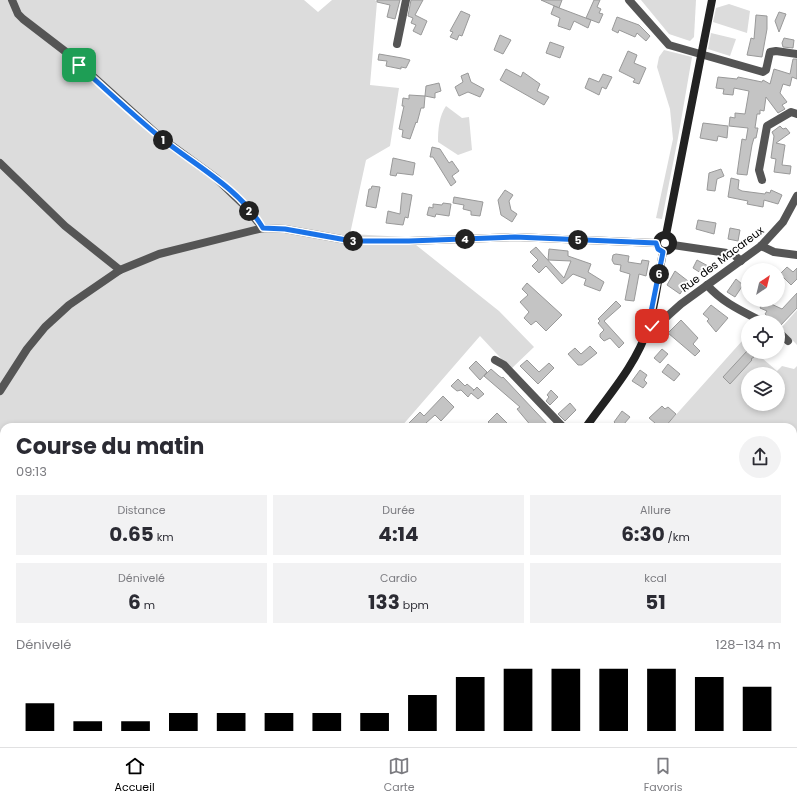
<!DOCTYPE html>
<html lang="fr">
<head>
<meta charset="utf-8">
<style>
  :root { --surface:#fff; --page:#f2f2f3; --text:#2b2b33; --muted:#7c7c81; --line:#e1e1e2; --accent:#000 }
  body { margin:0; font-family:Poppins,sans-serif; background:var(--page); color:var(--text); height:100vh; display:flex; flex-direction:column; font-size:15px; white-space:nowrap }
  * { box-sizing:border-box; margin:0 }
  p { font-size:13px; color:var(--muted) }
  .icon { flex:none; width:22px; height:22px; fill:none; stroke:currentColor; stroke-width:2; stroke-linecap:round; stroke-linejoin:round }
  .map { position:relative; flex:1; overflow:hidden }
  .drawer { position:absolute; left:0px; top:423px; width:797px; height:324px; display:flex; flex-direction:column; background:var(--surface); border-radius:12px 12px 0 0; box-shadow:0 2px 6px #0003 }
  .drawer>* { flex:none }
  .needle { width:26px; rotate:35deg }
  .buttons { position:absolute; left:741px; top:263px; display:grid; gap:8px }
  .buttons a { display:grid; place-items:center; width:44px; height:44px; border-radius:50%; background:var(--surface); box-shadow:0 2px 6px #0003; font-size:20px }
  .pin { position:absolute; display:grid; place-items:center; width:34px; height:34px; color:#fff; margin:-17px; border-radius:8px; box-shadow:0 2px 6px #0006 }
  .km { position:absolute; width:20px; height:20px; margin:-10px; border-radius:50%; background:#222; color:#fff; font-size:11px; line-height:20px; text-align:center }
  .round { display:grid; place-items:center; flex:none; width:42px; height:42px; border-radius:21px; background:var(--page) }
  .headline { display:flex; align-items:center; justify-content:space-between; height:68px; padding:0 16px }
  h1 { font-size:22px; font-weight:700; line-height:30px }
  .figures { display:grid; grid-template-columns:repeat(3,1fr); gap:6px; height:68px; padding:4px 16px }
  .figures div { display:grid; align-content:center; border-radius:0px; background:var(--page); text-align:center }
  .figures b { font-size:20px; font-weight:700 }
  .figures small { font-size:11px; font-weight:400 }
  .figures p { font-size:11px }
  .chart { height:112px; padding:8px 16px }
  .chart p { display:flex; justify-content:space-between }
  .chart svg { width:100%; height:72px; margin-top:4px; stroke:var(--accent); stroke-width:6 }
  .dock { display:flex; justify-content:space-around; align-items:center; height:56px; border-top:1px solid var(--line); background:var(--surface); font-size:11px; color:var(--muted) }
  .dock a { display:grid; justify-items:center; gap:2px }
  .dock .selected { color:var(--accent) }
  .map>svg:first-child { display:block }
  .green { fill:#dcdcdc; fill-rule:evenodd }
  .building { fill:#c4c4c4; stroke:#999 }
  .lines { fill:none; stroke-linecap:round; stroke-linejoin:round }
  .minor { stroke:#555; stroke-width:8 }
  .secondary { stroke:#222; stroke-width:8 }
  .route-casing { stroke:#fff; stroke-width:8 }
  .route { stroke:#1a73e8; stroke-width:5 }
  .labels { text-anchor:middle; stroke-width:4; stroke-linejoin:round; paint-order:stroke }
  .street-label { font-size:11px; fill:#000; stroke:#fff }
</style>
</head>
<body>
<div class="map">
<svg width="797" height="747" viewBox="0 0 797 747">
  <rect width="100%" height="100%" fill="#fff"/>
  <!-- green -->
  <g class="green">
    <path d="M0,0H304L318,12L332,0H375L377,2L370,85L399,88L390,146L366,160L350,234L406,237L499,311L534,347L511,369L480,336L401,427H4V743H221V747H0Z"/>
    <path d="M641,0H696L694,37L690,41L669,34Z"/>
    <path d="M729,4L750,11L747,33L713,22L716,8Z"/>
    <path d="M711,33L736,39L730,56L708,49Z"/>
    <path d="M664,50L692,57L678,138L662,219L656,218L673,139L670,109L657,67L659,57Z"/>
    <path d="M446,106L462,118L469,117L472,150L458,155L438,142C438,130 439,116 446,106Z"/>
    <path d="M797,310V345L781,328Z"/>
    <path d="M742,341L748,346V352H755L777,371L782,366L794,369L797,366V627L793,624V427H665ZM748,374H778V404H748Z"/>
    <path d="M793,643L797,645V747H578L582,743H793Z"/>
    <path d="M501,743H541L547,747H506Z"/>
  </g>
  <!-- building -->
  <g class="building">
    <path d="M377,0H400L395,19L387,17L390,5L377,2Z"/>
    <path d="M411,0H423L415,15L427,21L421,35L413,31L416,25L411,23L413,18L408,16Z"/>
    <path d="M541,0H562L559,8Z"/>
    <path d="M594,0H600L597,7L601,9L599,13L603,14L599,23L586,18Z"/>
    <path d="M554,6L591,20L588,28L574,21L570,30L558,26L560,18L551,14Z"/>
    <path d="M461,11L470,15L462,36L459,35L457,40L450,37L453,32L450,31Z"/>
    <path d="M779,12L786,14L779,32L775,21Z"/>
    <path d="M756,15L767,16V29L762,57L747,55L751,38L754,39Z"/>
    <path d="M617,17L639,25L650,36L646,41L637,33L635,37L619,30L618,33L612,30Z"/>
    <path d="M500,35L511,40L503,54L494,50Z"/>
    <path d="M784,38L794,40L793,48L783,47L782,43Z"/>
    <path d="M550,42L564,47L560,58L546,53Z"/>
    <path d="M628,51L637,55L634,63L646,68L639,84L633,82L635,79L619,71Z"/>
    <path d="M379,54L402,58L410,60L406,68L401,67V69L386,66L387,61L378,60Z"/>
    <path d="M793,59H797V79L792,77L790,86L783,84L780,93L787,102L782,105L785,109L778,113L766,97L764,111L760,110V114H757L755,128H758L756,138H754L752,145L747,175L737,174L742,139L746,140L748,128L729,126L730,117L735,118V113L745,114L749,91L734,88L733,95L723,94L724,89L716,88L718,77L737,79L738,77L762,82L763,80L770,84L774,69L790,74Z"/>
    <path d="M506,69L521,77L523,72L540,84L537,91L549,97L544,105L500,80Z"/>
    <path d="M468,73L471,82L484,89L480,97L468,92L459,96L455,87L463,82L461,76Z"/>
    <path d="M603,74L612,77L606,89L602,87L599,95L585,88L589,78L599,82Z"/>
    <path d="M439,83L441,91L435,93V98L425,96L424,108H421L417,123L416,122L410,139L402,137L403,130L399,129L404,106H402L403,98L409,99V95L425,96L426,86Z"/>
    <path d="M703,123L728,126L727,138L718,136L717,141L700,138Z"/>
    <path d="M780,126L783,129L786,128L790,133L776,143L785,145L782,165L791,166L790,174L774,172L776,159L771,158L774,136L772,132Z"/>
    <path d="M432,147L440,149L449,163L452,161L459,171L452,176L456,182L451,186L433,157H430Z"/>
    <path d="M393,158L415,163L413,175L397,173L396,176L390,175Z"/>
    <path d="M721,169L724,176L717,179L715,191L707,190L709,173Z"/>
    <path d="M731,178L739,180L738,189L742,191L765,194L766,192L770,193L771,190L782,195L778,204L764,200L763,207L747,204L748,201L728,197Z"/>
    <path d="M372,186L380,187L376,208L366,206L369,189H371Z"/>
    <path d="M505,190L513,195L509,201L511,210L517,214L512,222L501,215L498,200Z"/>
    <path d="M402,193L412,195L408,218L405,217L403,225L386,223L388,211L400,214Z"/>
    <path d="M454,197L483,202L480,216L471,215V211L463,209L464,205L453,203Z"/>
    <path d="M443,203L451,204L449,216L436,214L435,217L427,215L429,207L433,208V204L442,205Z"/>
    <path d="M698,220L716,223L714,234L696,229Z"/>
    <path d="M730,228L740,230L738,241L728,239Z"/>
    <path d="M536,247L564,278L571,261L548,260L549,249L568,251V256L591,264L588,272L604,282L600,291L584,285L586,279L573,274L562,284L546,266L539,273L532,266L538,260L530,252Z"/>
    <path d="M616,254L629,256L628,262L641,264L642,260L649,261L646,276L639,274L634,301L625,300L630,274L620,271L621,265L614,264L612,260L613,255Z"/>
    <path d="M697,260L708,266L704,275L693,268Z"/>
    <path d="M787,267L793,272L797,268V279L791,285L780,274Z"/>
    <path d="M675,271L688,281L680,294L667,285Z"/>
    <path d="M736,279L743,285L735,297L727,292Z"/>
    <path d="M527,283L562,315L546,331L536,321L531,325L524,318L529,312L520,302L528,295L522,289Z"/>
    <path d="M797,293V308L780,326H778V322H774L765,314L767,311L760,308L761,306L757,304L759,300H770L769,303L782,309Z"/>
    <path d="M616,301L621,306L604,321L624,343L619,348L610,338L604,341L600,337V334L604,330L598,323L600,321L598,319Z"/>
    <path d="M711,305L728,318L716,332L707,321L709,319L703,314Z"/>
    <path d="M681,320L698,338L693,344L700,351L695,356L668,333Z"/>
    <path d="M590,346L597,353L582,365H578L568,354L575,348L581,354Z"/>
    <path d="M662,349L668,354L660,363L654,358Z"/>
    <path d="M747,351L754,357L751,359L752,360L730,384L723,377Z"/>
    <path d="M527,360L539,372L549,363L554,368L538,384L520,366Z"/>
    <path d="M476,361L487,372L480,380L469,368Z"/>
    <path d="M668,364L680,374L674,381L662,372Z"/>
    <path d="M491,369L499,376L502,378L503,377L550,427H532L517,409L520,407L484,376Z"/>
    <path d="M640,370L647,375L644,380L647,383L643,388L632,381Z"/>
    <path d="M458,379L465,386L467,384L474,390L473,391L477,387L484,394L478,399L471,393L468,397L461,390L457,391L451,386Z"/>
    <path d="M551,390L558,397L550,405L546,401L549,397L547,395Z"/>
    <path d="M443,396L454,407L441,421L435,415L426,423L430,427H405L420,412L424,416Z"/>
    <path d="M570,403L576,410L565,421L558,414Z"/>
    <path d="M662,406L665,409L668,407L676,414L665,427H652L655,423L649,418Z"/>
    <path d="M622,411L630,417L624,424L628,427H619L614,422Z"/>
    <path d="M497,413L511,427H493L488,422Z"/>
  </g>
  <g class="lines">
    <!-- minor -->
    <g class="minor">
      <path d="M12,0L18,14L23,19L66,52L160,137L216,178L242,203L263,228"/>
      <path d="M629,0L669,45L763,72L766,70L770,52L776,51L797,54"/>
      <path d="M397,44L406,0"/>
      <path d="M0,163L65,226L120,270"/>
      <path d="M762,180L759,170L767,126L791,112L797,114"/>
      <path d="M673,245L727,253L734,255L741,261"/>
      <path d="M761,246L774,252L797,255"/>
      <path d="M707,285C723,303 742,311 763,322"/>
      <path d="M648,327L662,321L681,304L761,246L783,222L797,196"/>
      <path d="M778,331L788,341"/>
      <path d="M495,360L504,365L563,427"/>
      <path d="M0,391L27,349L45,327L69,305L120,270L159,254L263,228L285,229L352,241H409L515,237L656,243"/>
      <path d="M793,637L797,639"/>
      <path d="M376,743L378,747"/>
      <path d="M257,747L262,743"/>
    </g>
    <!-- secondary -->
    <g class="secondary">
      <circle cx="665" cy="243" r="8"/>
      <path d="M666,235L712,0"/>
      <path d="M586,427C608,396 636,365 648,328C656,304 658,277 663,252"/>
      <path d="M349,747L352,743"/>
    </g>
  </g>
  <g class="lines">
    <!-- route casing -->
    <g class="route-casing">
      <path id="route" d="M79,65C106,90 133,115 161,138C196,166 239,188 263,228L285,229L352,241H409L515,237L656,243L658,249L663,252L648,327L652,326"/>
    </g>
    <!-- route -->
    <use href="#route" class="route"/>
  </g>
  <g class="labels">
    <!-- street labels -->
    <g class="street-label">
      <text transform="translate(722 259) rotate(-37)" y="4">Rue des Macareux</text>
    </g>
  </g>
</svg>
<div class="buttons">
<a><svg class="needle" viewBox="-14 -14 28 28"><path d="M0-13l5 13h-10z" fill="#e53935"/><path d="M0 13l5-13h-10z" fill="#7c7c81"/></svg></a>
<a><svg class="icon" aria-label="locate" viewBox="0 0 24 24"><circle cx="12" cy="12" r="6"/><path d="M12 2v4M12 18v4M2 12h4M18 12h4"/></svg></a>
<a><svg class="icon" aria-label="layers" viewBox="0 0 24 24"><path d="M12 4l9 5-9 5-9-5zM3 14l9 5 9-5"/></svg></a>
</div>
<div class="pin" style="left:79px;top:65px;background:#1e9e55"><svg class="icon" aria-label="arrive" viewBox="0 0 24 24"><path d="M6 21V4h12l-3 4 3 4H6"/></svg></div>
<div class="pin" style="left:652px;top:326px;background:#d93025"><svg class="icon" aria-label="check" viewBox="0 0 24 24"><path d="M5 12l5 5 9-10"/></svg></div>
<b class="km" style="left:163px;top:140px">1</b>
<b class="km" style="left:249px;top:211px">2</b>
<b class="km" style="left:353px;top:241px">3</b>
<b class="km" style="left:465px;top:239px">4</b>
<b class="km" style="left:578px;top:240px">5</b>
<b class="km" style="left:659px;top:274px">6</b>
<section class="drawer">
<div class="headline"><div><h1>Course du matin</h1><p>09:13</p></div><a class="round"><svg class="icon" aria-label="share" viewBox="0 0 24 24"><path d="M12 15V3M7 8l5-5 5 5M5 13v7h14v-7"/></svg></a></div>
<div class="figures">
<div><p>Distance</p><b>0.65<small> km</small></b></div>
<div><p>Durée</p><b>4:14</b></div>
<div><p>Allure</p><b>6:30<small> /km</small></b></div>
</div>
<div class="figures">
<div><p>Dénivelé</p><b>6<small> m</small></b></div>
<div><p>Cardio</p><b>133<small> bpm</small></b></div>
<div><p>kcal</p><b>51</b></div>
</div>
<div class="chart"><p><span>Dénivelé</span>128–134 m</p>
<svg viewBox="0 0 160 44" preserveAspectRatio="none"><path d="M5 44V27M15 44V38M25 44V38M35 44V33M45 44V33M55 44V33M65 44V33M75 44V33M85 44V22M95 44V11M105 44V6M115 44V6M125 44V6M135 44V6M145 44V11M155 44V17"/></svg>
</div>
</section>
</div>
<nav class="dock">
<a class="selected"><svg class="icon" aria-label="home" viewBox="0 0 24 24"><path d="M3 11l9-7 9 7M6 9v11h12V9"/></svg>Accueil</a>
<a><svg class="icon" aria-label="map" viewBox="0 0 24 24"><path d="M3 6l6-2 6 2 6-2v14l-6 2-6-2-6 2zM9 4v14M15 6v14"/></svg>Carte</a>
<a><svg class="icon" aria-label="saved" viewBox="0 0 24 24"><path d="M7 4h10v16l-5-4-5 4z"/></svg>Favoris</a>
</nav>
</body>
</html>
